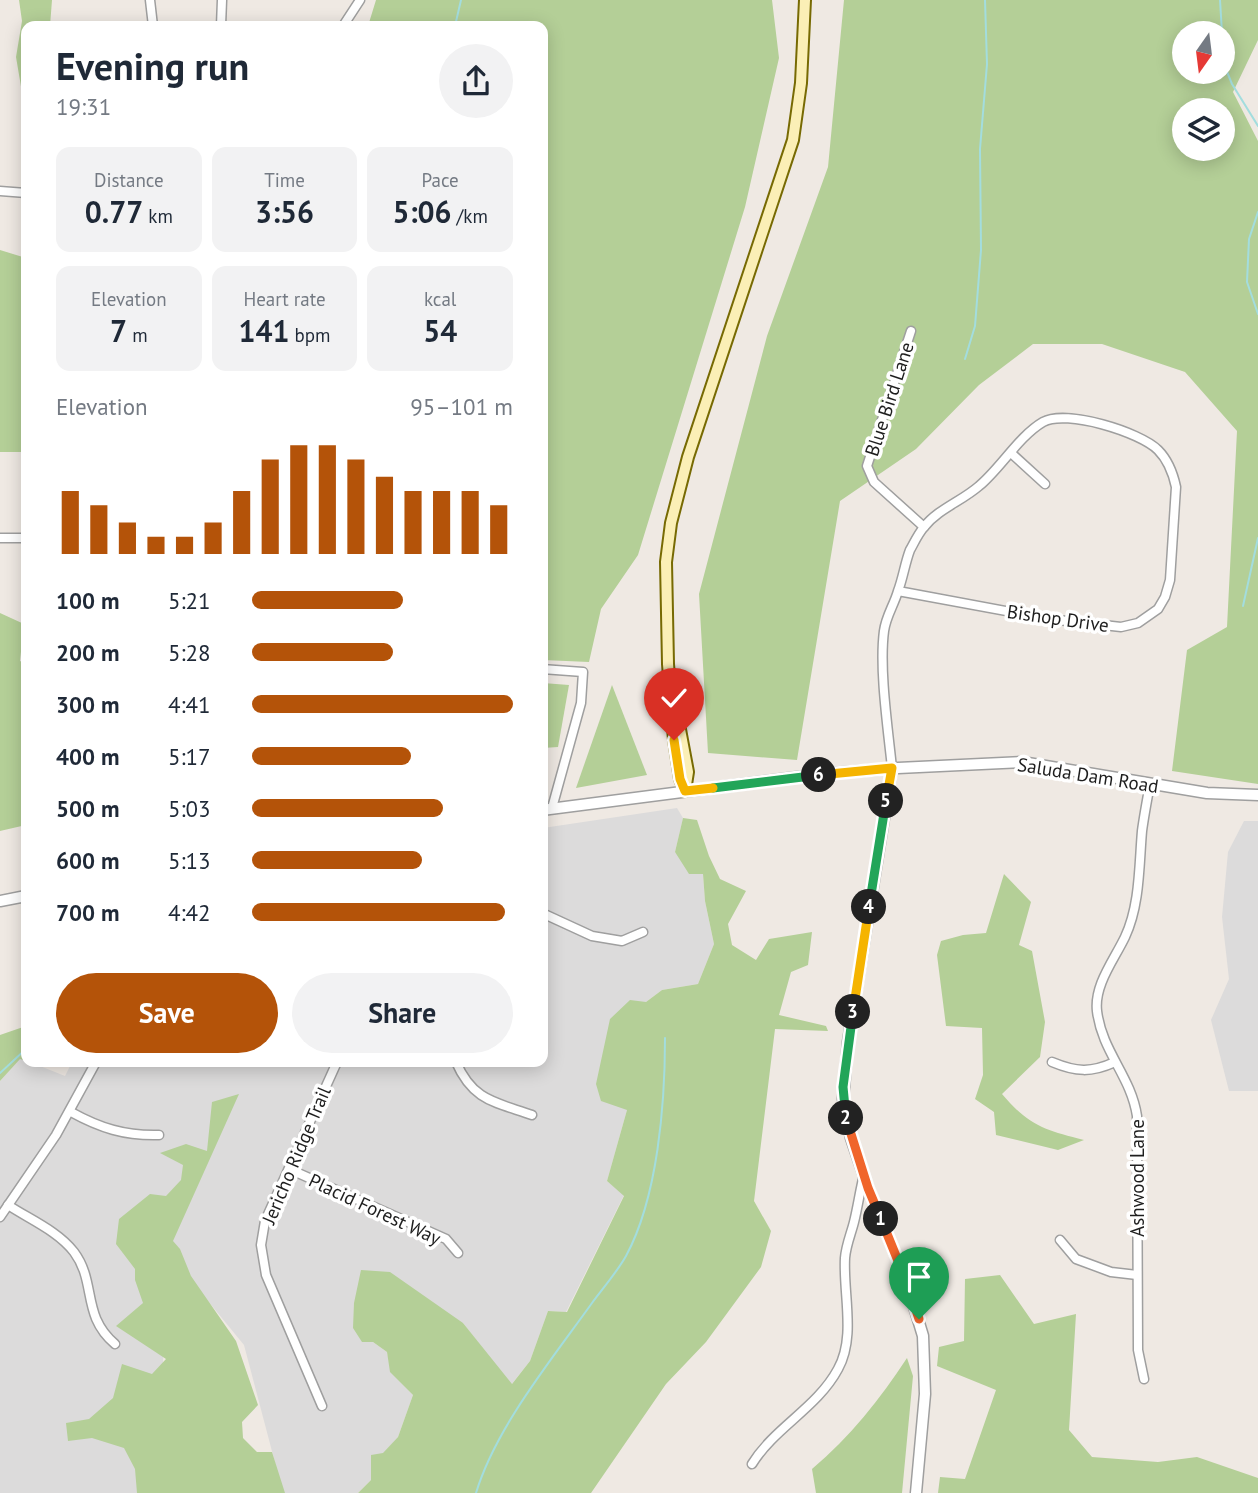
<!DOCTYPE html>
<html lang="en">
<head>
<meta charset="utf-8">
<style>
  :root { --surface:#fff; --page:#f2f2f3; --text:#1f2937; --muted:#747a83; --accent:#b45309 }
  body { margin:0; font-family:"PT Sans",sans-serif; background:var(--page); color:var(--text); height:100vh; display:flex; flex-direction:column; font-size:26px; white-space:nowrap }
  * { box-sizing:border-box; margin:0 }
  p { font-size:23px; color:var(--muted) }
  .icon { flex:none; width:38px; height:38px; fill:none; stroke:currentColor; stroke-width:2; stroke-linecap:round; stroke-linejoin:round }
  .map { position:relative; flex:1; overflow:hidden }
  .sheet { position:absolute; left:21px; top:21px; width:527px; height:1046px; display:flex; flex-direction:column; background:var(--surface); border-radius:14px; box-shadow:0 4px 18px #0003 }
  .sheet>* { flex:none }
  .needle { width:46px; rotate:194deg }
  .controls { position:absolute; left:1172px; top:21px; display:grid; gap:14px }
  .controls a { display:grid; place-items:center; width:63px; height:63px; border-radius:50%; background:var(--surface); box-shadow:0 4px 18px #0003; font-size:35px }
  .pin { position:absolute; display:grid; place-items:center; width:60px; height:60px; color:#fff; margin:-72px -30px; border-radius:50% 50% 50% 0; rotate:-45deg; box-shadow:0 0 7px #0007 }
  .pin .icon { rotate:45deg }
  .km { position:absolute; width:35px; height:35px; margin:-18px; border-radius:50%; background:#222; color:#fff; font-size:19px; line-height:35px; text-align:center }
  .round { display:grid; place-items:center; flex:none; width:74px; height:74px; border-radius:37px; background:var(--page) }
  .headline { display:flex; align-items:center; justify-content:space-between; height:119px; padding:0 35px }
  h1 { font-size:38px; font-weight:800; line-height:52px }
  .figures { display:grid; grid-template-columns:repeat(3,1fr); gap:10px; height:119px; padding:7px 35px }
  .figures div { display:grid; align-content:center; border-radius:14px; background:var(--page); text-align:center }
  .figures b { font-size:30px; font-weight:800 }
  .figures small { font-size:19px; font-weight:400 }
  .figures p { font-size:19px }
  .chart { height:196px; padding:14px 35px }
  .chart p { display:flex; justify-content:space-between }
  .chart svg { width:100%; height:126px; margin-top:7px; stroke:var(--accent); stroke-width:6 }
  .action { display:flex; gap:14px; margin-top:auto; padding:14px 35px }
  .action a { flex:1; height:80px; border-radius:42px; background:var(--accent); color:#fff; font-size:28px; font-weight:800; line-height:80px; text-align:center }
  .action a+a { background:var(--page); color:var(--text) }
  ul { padding:0 35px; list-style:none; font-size:23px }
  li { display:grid; grid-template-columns:112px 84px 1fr; align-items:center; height:52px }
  li i { height:18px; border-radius:9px; background:var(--accent) }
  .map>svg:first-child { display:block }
  .residential { fill:#dcdbdb }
  .forest { fill:#b4cf97; fill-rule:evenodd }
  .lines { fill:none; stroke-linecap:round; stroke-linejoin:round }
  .stream { stroke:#a3ddde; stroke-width:2 }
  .minor-casing { stroke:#9f9f9f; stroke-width:11 }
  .tertiary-casing { stroke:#9f9f9f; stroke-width:13 }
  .secondary-casing { stroke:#776a03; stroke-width:14 }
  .minor { stroke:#fff; stroke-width:8 }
  .tertiary { stroke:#fff; stroke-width:10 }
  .secondary { stroke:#fbefb6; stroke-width:10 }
  .split-1-casing { stroke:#fff; stroke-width:14 }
  .split-2-casing { stroke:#fff; stroke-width:14 }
  .split-3-casing { stroke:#fff; stroke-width:14 }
  .split-4-casing { stroke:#fff; stroke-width:14 }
  .split-5-casing { stroke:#fff; stroke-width:14 }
  .split-6-casing { stroke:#fff; stroke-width:14 }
  .split-7-casing { stroke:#fff; stroke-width:14 }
  .split-8-casing { stroke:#fff; stroke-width:14 }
  .split-1 { stroke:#f0652b; stroke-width:9 }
  .split-2 { stroke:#f0652b; stroke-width:9 }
  .split-3 { stroke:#22a559; stroke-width:9 }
  .split-4 { stroke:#f5b400; stroke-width:9 }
  .split-5 { stroke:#22a559; stroke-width:9 }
  .split-6 { stroke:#f5b400; stroke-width:9 }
  .split-7 { stroke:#22a559; stroke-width:9 }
  .split-8 { stroke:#f5b400; stroke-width:9 }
  .labels { text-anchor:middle; stroke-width:7; stroke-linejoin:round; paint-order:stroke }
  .street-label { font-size:19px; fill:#1e1e1e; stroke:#fff }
</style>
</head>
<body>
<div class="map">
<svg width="1258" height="1493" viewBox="0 0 1258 1493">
  <rect width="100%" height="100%" fill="#efe9e3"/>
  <!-- residential -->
  <g class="residential">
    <path d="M677,808L683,818L675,852L703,874L705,901L714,944L698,984L662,990L646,1002L627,1110L607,1181L624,1195L566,1312L548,1311L530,1361L511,1385L463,1323L373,1342L387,1352L391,1372L413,1395L398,1437L383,1454L371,1480L358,1493H283L244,1345L171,1256L153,1493H0V1081L20,1058L65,1076L72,1062H542L543,828Z"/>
    <path d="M1244,821H1258V1091H1229L1211,1020L1229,979L1222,917L1228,852Z"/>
  </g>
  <!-- forest -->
  <g class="forest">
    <path d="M19,0H52L50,26H26V116L16,57L22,21Z"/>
    <path d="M376,0H772L779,58L745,207L638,555L601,609L589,662L543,660L542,26H368Z"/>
    <path d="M844,0H1258V40L1233,92L1258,141V784L1172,771L1187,650L1227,627L1237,431L1185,372L1102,344H1033L979,385L916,449L840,501L797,760L708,753L699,594L767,336L828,167ZM1185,33H1223V72H1185ZM1185,110H1223V149H1185Z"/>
    <path d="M0,250L26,258V452H0Z"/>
    <path d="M0,613L24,624L20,661L26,664V825L0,831Z"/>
    <path d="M543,683L569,685L558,747L543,748Z"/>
    <path d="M612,685L647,775L576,788Z"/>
    <path d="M683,818L697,820L709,856L720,879L746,891L728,924L732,945L756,960L769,939L812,932L808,965L791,972L779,1015L826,1026L828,1031L775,1029L754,1201L771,1231L761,1267L706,1342L666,1384L591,1493H358L371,1480V1455L383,1453L398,1437L413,1395L390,1372L387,1352L373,1342H362L353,1328L354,1303L361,1270L390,1272L463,1323L512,1384L530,1361L548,1311L567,1312L624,1196L607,1181L627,1110L601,1101L596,1084L610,1019L630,1000L646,1002L662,990L698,984L714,944L705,901L703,874H689L675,852Z"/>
    <path d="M1004,874L1031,902L1019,945L1032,951L1045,1022L1040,1057L1002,1094C1029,1126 1045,1130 1084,1140L1058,1150L996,1135L994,1112L975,1099L983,1075L982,1028L946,1026L937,955L941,941L963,935L986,933Z"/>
    <path d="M26,1026V1061L20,1059L0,1081V1035Z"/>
    <path d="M239,1094L173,1241L180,1249L191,1276L236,1341L258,1405L242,1422L243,1438L257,1452H272L285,1493H137L135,1469L124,1448L92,1438L68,1441L66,1423L89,1419L113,1398L122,1364L152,1374L166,1359L116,1326L143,1303L135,1280V1269L116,1244L119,1219L150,1194L166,1196L181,1180L183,1165L160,1153L186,1144L207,1151L212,1102Z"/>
    <path d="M1000,1275L1034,1324L1076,1314L1069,1430L1092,1457L1158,1462L1197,1457L1258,1478V1493H938L940,1477L965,1479L996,1390L937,1366L939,1347L964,1341L965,1279Z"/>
    <path d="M907,1358L913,1376L902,1493H816L812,1469C850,1437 880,1399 907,1358Z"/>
  </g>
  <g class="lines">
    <!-- stream -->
    <g class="stream">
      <path d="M1220,0L1222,33"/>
      <path d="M455,26L461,0"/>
      <path d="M1223,62L1232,84L1258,126"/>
      <path d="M1258,212L1249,239L1247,282L1258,314"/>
      <path d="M965,359L975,326L981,250L980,149L987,64L985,0"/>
      <path d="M1243,606L1258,538"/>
      <path d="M0,1073L26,1049"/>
      <path d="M476,1493C496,1427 552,1359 592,1303C603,1288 617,1272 626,1256C658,1197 665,1103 665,1038"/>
    </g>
    <!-- minor casing -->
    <g class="minor-casing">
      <g id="minor">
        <path d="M150,0L153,26"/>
        <path d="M221,26L222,0"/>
        <path d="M343,26L360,0"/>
        <path d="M0,191L26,193"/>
        <path d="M911,331L867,466L874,482L924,527"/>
        <path d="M1011,453L1045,484"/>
        <path d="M0,538H26"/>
        <path d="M542,669L583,672L581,703L552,808"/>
        <path d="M892,768C888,729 879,669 884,631C886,616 894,605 898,591C903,578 905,563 910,550C914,543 918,534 924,527C938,509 962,501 979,486C1000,469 1019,436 1043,422C1066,409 1140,432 1158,450C1168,460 1173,473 1176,487L1170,580L1165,597L1158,609L1138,623L1121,627L1049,619L898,591"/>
        <path d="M542,913L592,936L622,941L643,932"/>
        <path d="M456,1062C473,1101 495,1102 532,1115"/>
        <path d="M1052,1062C1076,1072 1091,1073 1115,1062"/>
        <path d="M71,1112C100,1128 125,1136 159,1135"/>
        <path d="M289,1169L446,1239L458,1253"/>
        <path d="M8,1205C29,1219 58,1231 74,1252C97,1283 81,1315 115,1344"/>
        <path d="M0,1217L56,1135L96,1062"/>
        <path d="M1060,1240L1076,1259L1111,1272L1137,1275"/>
        <path d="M1144,1379L1138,1350L1137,1116C1131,1076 1102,1052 1097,1011C1094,985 1114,960 1125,937C1140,905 1139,866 1142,831C1144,816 1147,800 1150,784"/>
        <path d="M322,1406L266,1275L261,1245L265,1221L337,1062"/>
        <path d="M752,1464C775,1427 817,1408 838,1369C856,1337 843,1294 845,1258C846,1245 851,1234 854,1222C858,1206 860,1190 864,1175"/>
      </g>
    </g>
    <!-- tertiary casing -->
    <g class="tertiary-casing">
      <g id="tertiary">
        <path d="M892,768L848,1042L843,1099L851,1138L868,1188L907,1283L923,1336L925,1394L916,1493"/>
        <path d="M542,810L821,774L898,768L1022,762L1207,793L1258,795"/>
        <path d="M0,901L26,896"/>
      </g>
    </g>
    <!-- secondary casing -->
    <g class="secondary-casing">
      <g id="secondary">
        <path d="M679,724L688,772L685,791"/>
        <path d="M685,791L680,779L674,740L668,664L666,562L671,523L688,457L793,140L801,83L805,0"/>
      </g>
    </g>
    <!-- minor -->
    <use href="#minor" class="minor"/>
    <!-- tertiary -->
    <use href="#tertiary" class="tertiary"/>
    <!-- secondary -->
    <use href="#secondary" class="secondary"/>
  </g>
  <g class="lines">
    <!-- split-1 casing -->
    <g class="split-1-casing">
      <path id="split-1" d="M881,1219L907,1283L919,1319"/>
    </g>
    <!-- split-2 casing -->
    <g class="split-2-casing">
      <path id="split-2" d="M846,1118L868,1188L881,1219"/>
    </g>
    <!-- split-3 casing -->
    <g class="split-3-casing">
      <path id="split-3" d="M846,1118L843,1087L853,1012"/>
    </g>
    <!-- split-4 casing -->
    <g class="split-4-casing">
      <path id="split-4" d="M853,1012L869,907"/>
    </g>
    <!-- split-5 casing -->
    <g class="split-5-casing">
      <path id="split-5" d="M869,907L886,801"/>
    </g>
    <!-- split-6 casing -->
    <g class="split-6-casing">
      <path id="split-6" d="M819,775L892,768L886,801"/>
    </g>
    <!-- split-7 casing -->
    <g class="split-7-casing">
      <path id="split-7" d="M713,788L819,775"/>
    </g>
    <!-- split-8 casing -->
    <g class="split-8-casing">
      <path id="split-8" d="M674,740L680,779L685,791L713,788"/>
    </g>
    <!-- split-1 -->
    <use href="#split-1" class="split-1"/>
    <!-- split-2 -->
    <use href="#split-2" class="split-2"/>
    <!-- split-3 -->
    <use href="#split-3" class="split-3"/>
    <!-- split-4 -->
    <use href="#split-4" class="split-4"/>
    <!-- split-5 -->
    <use href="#split-5" class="split-5"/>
    <!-- split-6 -->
    <use href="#split-6" class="split-6"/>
    <!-- split-7 -->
    <use href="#split-7" class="split-7"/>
    <!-- split-8 -->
    <use href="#split-8" class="split-8"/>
  </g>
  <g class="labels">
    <!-- street labels -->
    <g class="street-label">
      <text transform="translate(889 399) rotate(-72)" y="7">Blue Bird Lane</text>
      <text transform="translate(1058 618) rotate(8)" y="7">Bishop Drive</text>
      <text transform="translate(1088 775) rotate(9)" y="7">Saluda Dam Road</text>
      <text transform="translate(296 1155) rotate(-67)" y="7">Jericho Ridge Trail</text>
      <text transform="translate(1137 1178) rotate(-90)" y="7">Ashwood Lane</text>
      <text transform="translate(375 1209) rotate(25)" y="7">Placid Forest Way</text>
    </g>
  </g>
</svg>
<div class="controls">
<a><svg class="needle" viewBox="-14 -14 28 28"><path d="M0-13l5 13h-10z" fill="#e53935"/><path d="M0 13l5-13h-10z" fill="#747a83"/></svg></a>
<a><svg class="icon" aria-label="layers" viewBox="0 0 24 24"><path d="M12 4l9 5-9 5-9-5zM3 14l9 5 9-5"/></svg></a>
</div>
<div class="pin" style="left:919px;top:1319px;background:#1e9e55"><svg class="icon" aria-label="arrive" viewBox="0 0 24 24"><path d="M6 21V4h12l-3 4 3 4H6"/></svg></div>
<div class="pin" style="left:674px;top:740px;background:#d93025"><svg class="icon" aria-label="check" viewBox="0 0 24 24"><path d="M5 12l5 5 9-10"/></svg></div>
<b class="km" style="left:881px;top:1219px">1</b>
<b class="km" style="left:846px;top:1118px">2</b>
<b class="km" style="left:853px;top:1012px">3</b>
<b class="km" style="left:869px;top:907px">4</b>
<b class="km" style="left:886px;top:801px">5</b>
<b class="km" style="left:819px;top:775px">6</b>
<section class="sheet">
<div class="headline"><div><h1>Evening run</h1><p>19:31</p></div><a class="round"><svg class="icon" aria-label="share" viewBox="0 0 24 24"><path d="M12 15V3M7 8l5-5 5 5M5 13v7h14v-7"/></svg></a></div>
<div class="figures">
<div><p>Distance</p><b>0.77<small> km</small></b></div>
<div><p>Time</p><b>3:56</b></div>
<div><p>Pace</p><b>5:06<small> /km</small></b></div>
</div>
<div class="figures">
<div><p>Elevation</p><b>7<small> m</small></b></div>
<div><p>Heart rate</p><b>141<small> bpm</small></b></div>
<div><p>kcal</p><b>54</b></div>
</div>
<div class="chart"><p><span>Elevation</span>95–101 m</p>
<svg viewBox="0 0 160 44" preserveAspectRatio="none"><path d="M5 44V22M15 44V27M25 44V33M35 44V38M45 44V38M55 44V33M65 44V22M75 44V11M85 44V6M95 44V6M105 44V11M115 44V17M125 44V22M135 44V22M145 44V22M155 44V27"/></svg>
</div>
<ul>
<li><b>100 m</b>5:21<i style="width:58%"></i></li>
<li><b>200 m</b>5:28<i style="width:54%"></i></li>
<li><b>300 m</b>4:41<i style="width:100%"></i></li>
<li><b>400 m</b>5:17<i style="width:61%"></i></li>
<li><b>500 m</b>5:03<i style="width:73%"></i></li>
<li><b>600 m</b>5:13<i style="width:65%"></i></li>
<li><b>700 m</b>4:42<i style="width:97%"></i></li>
</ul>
<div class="action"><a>Save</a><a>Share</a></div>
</section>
</div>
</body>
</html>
